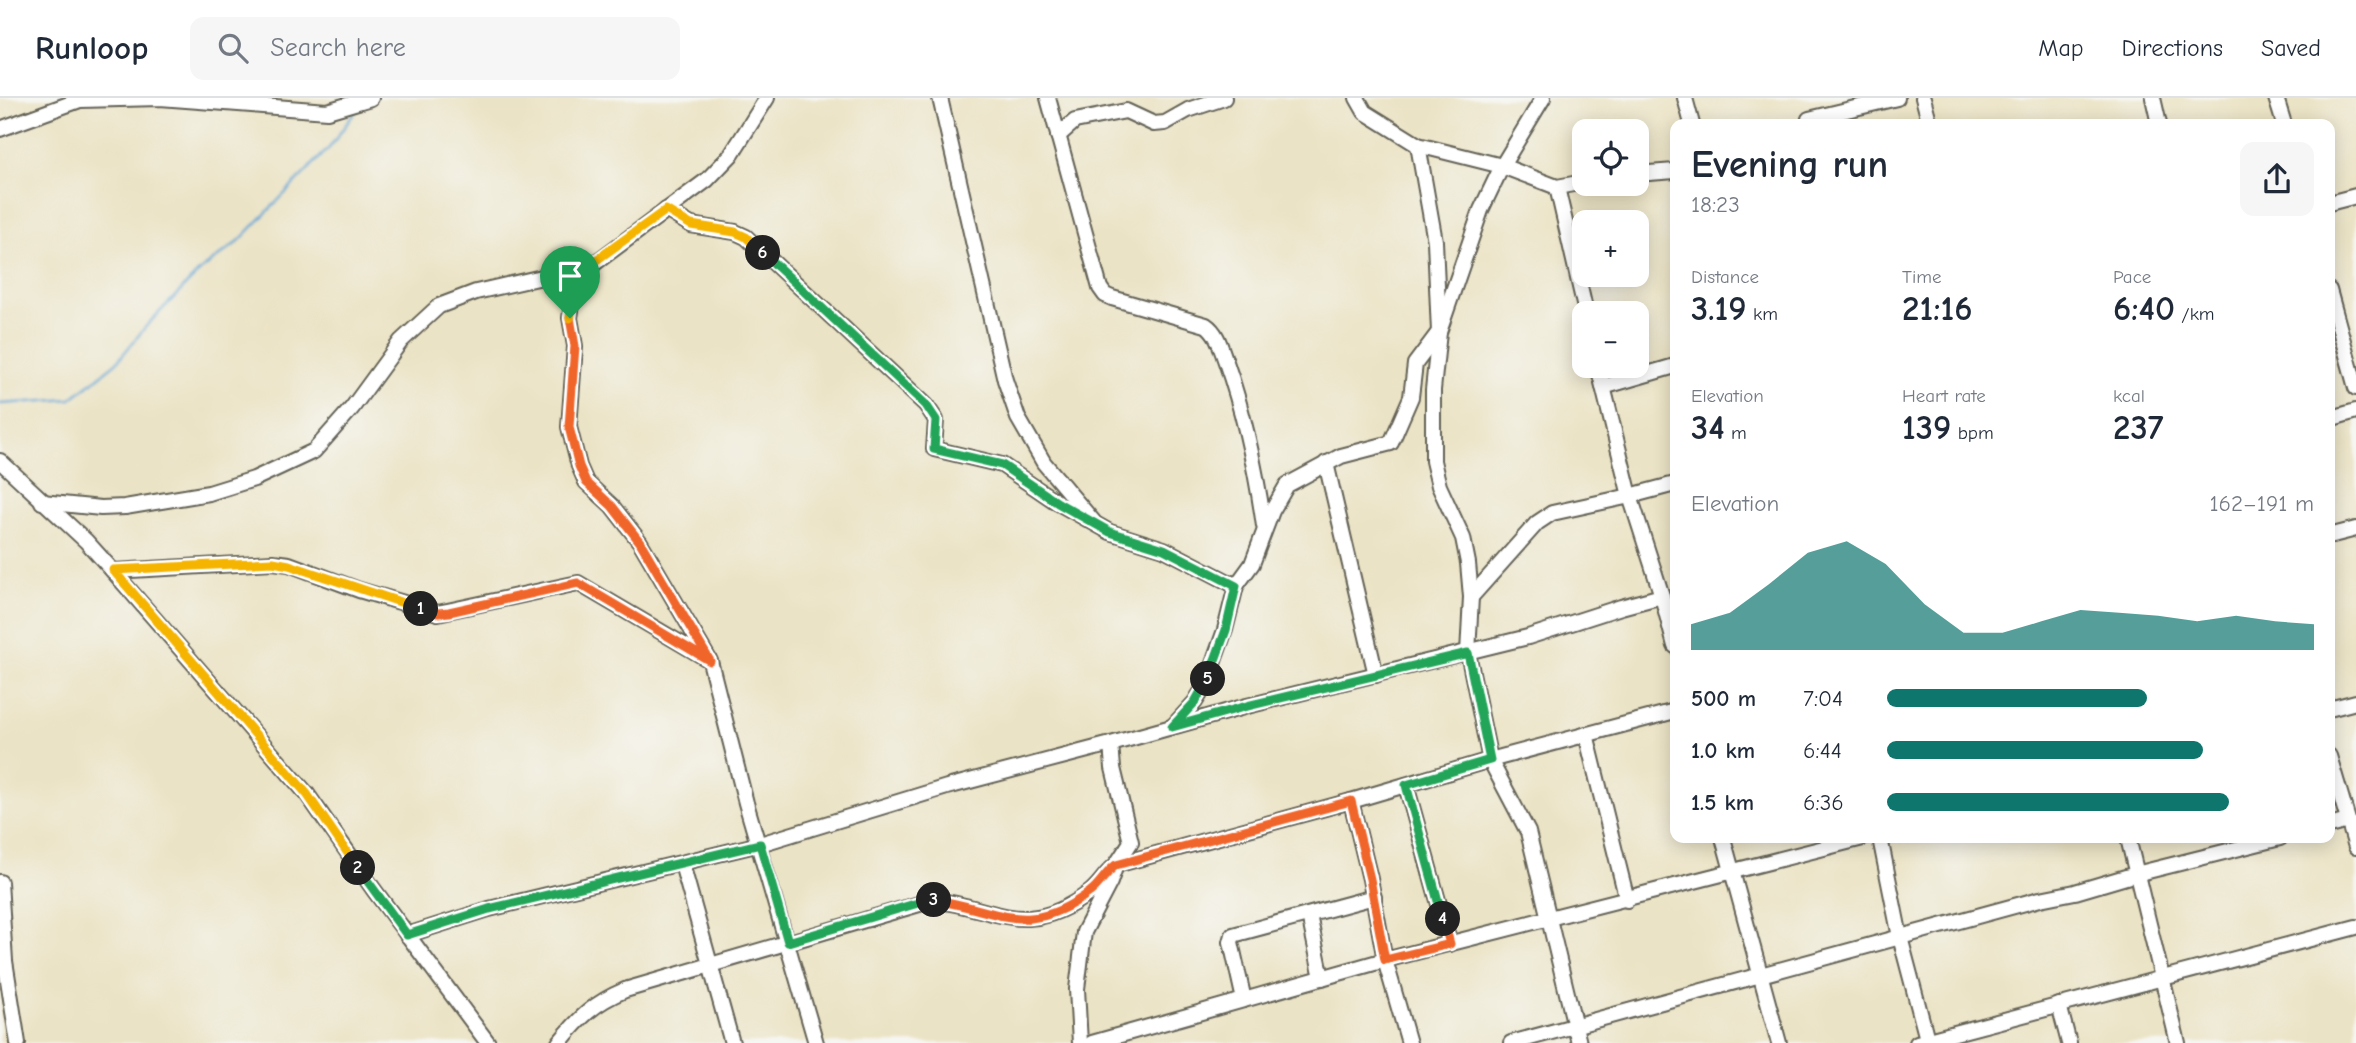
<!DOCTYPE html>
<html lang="en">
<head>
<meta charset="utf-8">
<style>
  :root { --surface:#fff; --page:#f6f6f7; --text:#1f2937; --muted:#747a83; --line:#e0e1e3; --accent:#0f766e }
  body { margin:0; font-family:"Comic Neue",sans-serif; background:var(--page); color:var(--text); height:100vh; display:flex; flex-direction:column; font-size:26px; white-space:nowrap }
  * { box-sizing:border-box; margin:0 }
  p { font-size:23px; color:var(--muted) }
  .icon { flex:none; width:38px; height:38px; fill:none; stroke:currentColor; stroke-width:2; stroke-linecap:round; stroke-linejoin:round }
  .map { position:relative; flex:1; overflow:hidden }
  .sheet { position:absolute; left:1670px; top:21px; width:665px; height:724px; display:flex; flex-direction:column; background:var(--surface); border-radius:14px; box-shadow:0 4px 18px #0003 }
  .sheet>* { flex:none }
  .controls { position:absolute; left:1572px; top:21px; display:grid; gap:14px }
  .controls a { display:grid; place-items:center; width:77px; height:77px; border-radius:14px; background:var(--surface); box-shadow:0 4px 18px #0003; font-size:35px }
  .pin { position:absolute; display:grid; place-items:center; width:60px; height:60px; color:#fff; margin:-72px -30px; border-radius:50% 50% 50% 0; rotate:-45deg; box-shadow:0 0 7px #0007 }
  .pin .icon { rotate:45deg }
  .km { position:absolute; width:35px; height:35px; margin:-18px; border-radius:50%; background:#222; color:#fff; font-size:19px; line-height:35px; text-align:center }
  .round { display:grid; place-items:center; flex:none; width:74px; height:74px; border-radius:14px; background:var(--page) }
  .overview { display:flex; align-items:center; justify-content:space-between; height:119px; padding:0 21px }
  h1 { font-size:38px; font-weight:700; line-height:52px }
  .figures { display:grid; grid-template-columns:repeat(3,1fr); gap:10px; height:119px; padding:7px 21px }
  .figures div { display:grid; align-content:center }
  .figures b { font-size:35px; font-weight:700 }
  .figures small { font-size:19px; font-weight:400 }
  .figures p { font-size:19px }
  .chart { height:196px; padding:14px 21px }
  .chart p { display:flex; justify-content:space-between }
  .chart svg { width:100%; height:126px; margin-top:7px; fill:var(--accent); opacity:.7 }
  ul { padding:0 21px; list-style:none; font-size:23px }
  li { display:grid; grid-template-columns:112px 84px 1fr; align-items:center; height:52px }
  li i { height:18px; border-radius:9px; background:var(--accent) }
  header { display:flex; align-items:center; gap:42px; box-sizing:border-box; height:98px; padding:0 35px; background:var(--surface); border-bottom:2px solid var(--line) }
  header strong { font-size:33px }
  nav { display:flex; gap:38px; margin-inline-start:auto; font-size:24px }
  .search { width:490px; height:63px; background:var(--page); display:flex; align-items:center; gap:18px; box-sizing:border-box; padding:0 24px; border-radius:14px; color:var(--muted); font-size:26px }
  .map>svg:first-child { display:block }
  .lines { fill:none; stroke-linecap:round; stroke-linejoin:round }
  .stream { stroke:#5ba2d2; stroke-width:2.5 }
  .minor-casing { stroke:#646257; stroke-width:18 }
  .minor { stroke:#fff; stroke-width:14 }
  .split-1-casing { stroke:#fff; stroke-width:14 }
  .split-2-casing { stroke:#fff; stroke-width:14 }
  .split-3-casing { stroke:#fff; stroke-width:14 }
  .split-4-casing { stroke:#fff; stroke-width:14 }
  .split-5-casing { stroke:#fff; stroke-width:14 }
  .split-6-casing { stroke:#fff; stroke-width:14 }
  .split-7-casing { stroke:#fff; stroke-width:14 }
  .split-1 { stroke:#f0652b; stroke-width:9 }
  .split-2 { stroke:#f5b400; stroke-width:9 }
  .split-3 { stroke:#22a559; stroke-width:9 }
  .split-4 { stroke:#f0652b; stroke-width:9 }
  .split-5 { stroke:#22a559; stroke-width:9 }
  .split-6 { stroke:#22a559; stroke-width:9 }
  .split-7 { stroke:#f5b400; stroke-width:9 }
</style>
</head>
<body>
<header>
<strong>Runloop</strong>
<div class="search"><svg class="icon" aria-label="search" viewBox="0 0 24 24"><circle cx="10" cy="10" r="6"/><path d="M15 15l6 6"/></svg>Search here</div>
<nav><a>Map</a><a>Directions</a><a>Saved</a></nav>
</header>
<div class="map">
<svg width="2356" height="945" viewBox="0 0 2356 945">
  <rect width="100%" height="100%" fill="#f6f6f2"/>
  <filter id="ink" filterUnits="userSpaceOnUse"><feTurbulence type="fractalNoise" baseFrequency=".0143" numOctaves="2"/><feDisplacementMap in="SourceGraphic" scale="14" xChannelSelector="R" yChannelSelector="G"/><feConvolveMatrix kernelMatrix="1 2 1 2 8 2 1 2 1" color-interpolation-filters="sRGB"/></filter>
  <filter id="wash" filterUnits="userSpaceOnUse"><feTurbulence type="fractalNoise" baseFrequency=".00686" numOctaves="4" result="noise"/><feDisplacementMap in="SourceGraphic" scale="28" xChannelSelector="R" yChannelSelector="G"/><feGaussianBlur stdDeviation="1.57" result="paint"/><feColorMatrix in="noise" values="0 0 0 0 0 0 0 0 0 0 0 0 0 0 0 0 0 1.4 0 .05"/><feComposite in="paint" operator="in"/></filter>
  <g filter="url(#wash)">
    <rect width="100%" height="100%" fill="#ebe3c5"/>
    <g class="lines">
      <!-- stream -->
      <path class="stream" d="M0,306L71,301L116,265L148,226L200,173L239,143L330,49L357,11"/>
    </g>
  </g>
  <g filter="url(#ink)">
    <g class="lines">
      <!-- minor casing -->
      <g class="minor-casing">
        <g id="minor">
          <path d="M940,0L1005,282L1018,320L1044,365L1093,423"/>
          <path d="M1048,0L1100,190L1105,197L1112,200L1206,227C1218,235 1221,251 1226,264C1245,318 1256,372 1264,428"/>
          <path d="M1357,0L1365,14L1418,47L1502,68L1557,89L1584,84"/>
          <path d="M1685,0L1692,26"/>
          <path d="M1923,0L1930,26"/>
          <path d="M2153,0L2159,26"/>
          <path d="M2276,0L2284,26"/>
          <path d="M1809,21L1897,0"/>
          <path d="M0,31L80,2L160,0L327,13L371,0"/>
          <path d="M1058,38L1075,23L1126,13L1154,26L1165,25L1188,12L1224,0"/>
          <path d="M1418,47L1435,143L1439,234L1433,292V363L1439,388L1463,440L1468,465L1471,499L1468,555L1490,662L1528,734L1579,945"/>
          <path d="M1636,76L1675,73"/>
          <path d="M1557,89L1586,215"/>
          <path d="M2329,105L2356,98"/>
          <path d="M666,112L691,127L735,134L746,139L926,307L936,322L934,351L1002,367L1058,405L1110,434L1164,451L1236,488"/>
          <path d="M591,168L574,192L570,220L575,248L569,329L579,368L586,384L612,408L640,444L710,563L746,705L816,945"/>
          <path d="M2329,192L2356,290"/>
          <path d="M1598,268L1630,398L1675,386"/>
          <path d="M1603,289L1675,268"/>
          <path d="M2329,321L2356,313"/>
          <path d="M0,363L86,443L113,473L307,696L374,792L488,945"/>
          <path d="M1326,365L1376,577"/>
          <path d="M42,404L101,410L125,409L209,395L254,381L314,353L352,310L401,243L439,208L476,194L591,168L707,82L731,57L767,0"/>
          <path d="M2329,438L2356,431"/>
          <path d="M113,473L273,464L289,466L359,492L438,515L578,485L709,562"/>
          <path d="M1471,499L1537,425L1552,415L1630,398L1662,498L1675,548"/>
          <path d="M2329,611L2356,604"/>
          <path d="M1173,628L1195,604L1205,588L1225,532L1236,488L1252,466L1272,413L1287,387L1341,358L1391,345L1411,299L1415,266L1439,234L1481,112L1502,68L1543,0"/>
          <path d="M1586,636L1627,802"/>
          <path d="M2329,658L2356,749"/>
          <path d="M1406,687L1450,846"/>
          <path d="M1351,703L1490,662L1675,613"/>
          <path d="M2329,728L2348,723"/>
          <path d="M1723,740L1779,945"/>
          <path d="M1880,740L1900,839L1928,945"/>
          <path d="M2128,740L2178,945"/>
          <path d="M682,766L732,945"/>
          <path d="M0,784L5,863L18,945"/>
          <path d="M1309,817L1322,880"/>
          <path d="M407,837L489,811L760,746L947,689L1111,646"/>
          <path d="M1244,902L1231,844L1233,837L1374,799"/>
          <path d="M2059,907L2069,945"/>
          <path d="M559,945C580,919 594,905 625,892L933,802C999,810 1025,842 1089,795C1100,787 1105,775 1116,767L1351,703L1370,781L1385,862L1409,945"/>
          <path d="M1080,945L1077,891L1084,834L1110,784L1116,767L1131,744L1113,670L1111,646L1247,608L1528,539L1621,509L1662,498"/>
          <path d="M1092,945L1385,862L1863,740"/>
          <path d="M1511,945L2040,801L2075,794L2136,776L2280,740"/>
          <path d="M1917,945L2356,829"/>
        </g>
      </g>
      <!-- minor -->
      <use href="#minor" class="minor"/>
    </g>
  </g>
  <g class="lines" filter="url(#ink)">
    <!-- split-1 casing -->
    <g class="split-1-casing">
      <path id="split-1" d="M421,511L438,515L449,514L578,485L710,563L640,444L612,408L586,384L579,368L569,329L575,248L570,220"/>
    </g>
    <!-- split-2 casing -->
    <g class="split-2-casing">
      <path id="split-2" d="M358,770L307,696L113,472L273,464L289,467L421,511"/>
    </g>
    <!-- split-3 casing -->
    <g class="split-3-casing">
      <path id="split-3" d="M358,770L407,837L489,811L760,746L788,844L918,805L934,802"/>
    </g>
    <!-- split-4 casing -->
    <g class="split-4-casing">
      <path id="split-4" d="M934,802C1000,811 1026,842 1090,794C1100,787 1105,775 1116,767L1351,703L1370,781L1385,862L1450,846L1443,821"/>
    </g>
    <!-- split-5 casing -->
    <g class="split-5-casing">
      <path id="split-5" d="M1208,581L1195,604L1172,629L1247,608L1468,555L1490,662L1406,687L1443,821"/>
    </g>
    <!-- split-6 casing -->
    <g class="split-6-casing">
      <path id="split-6" d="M763,155L926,307L936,322L934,351L1002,367L1058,405L1110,434L1164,451L1236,488L1226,532L1208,581"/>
    </g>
    <!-- split-7 casing -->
    <g class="split-7-casing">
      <path id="split-7" d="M570,220L574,192L595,163L666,112L691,127L735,134L746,139L763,155"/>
    </g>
    <!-- split-1 -->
    <use href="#split-1" class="split-1"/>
    <!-- split-2 -->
    <use href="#split-2" class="split-2"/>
    <!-- split-3 -->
    <use href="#split-3" class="split-3"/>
    <!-- split-4 -->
    <use href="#split-4" class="split-4"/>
    <!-- split-5 -->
    <use href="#split-5" class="split-5"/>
    <!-- split-6 -->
    <use href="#split-6" class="split-6"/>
    <!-- split-7 -->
    <use href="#split-7" class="split-7"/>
  </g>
</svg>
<div class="controls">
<a><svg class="icon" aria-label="locate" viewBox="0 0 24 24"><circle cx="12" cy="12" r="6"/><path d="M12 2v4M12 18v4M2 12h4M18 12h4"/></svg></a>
<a>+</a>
<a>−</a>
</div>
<div class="pin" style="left:570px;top:220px;background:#1e9e55"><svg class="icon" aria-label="arrive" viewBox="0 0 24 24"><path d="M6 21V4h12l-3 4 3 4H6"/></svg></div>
<b class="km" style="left:421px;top:511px">1</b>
<b class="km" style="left:358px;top:770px">2</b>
<b class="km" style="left:934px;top:802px">3</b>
<b class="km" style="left:1443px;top:821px">4</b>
<b class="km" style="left:1208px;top:581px">5</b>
<b class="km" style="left:763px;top:155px">6</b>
<section class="sheet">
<div class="overview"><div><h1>Evening run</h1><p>18:23</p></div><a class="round"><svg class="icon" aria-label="share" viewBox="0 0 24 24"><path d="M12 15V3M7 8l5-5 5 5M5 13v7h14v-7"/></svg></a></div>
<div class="figures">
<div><p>Distance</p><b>3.19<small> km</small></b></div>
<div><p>Time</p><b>21:16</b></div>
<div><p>Pace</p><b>6:40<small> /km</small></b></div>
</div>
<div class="figures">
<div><p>Elevation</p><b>34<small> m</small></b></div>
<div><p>Heart rate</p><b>139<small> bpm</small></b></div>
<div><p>kcal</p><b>237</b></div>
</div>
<div class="chart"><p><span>Elevation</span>162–191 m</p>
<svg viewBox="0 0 160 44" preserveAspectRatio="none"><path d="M0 44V35L10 31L20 21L30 10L40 6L50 14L60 28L70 38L80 38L90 34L100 30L110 31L120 32L130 34L140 32L150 34L160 35V44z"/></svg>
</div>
<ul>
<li><b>500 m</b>7:04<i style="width:61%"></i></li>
<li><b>1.0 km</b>6:44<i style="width:74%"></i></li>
<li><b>1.5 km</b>6:36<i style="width:80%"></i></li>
</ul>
</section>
</div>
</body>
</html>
